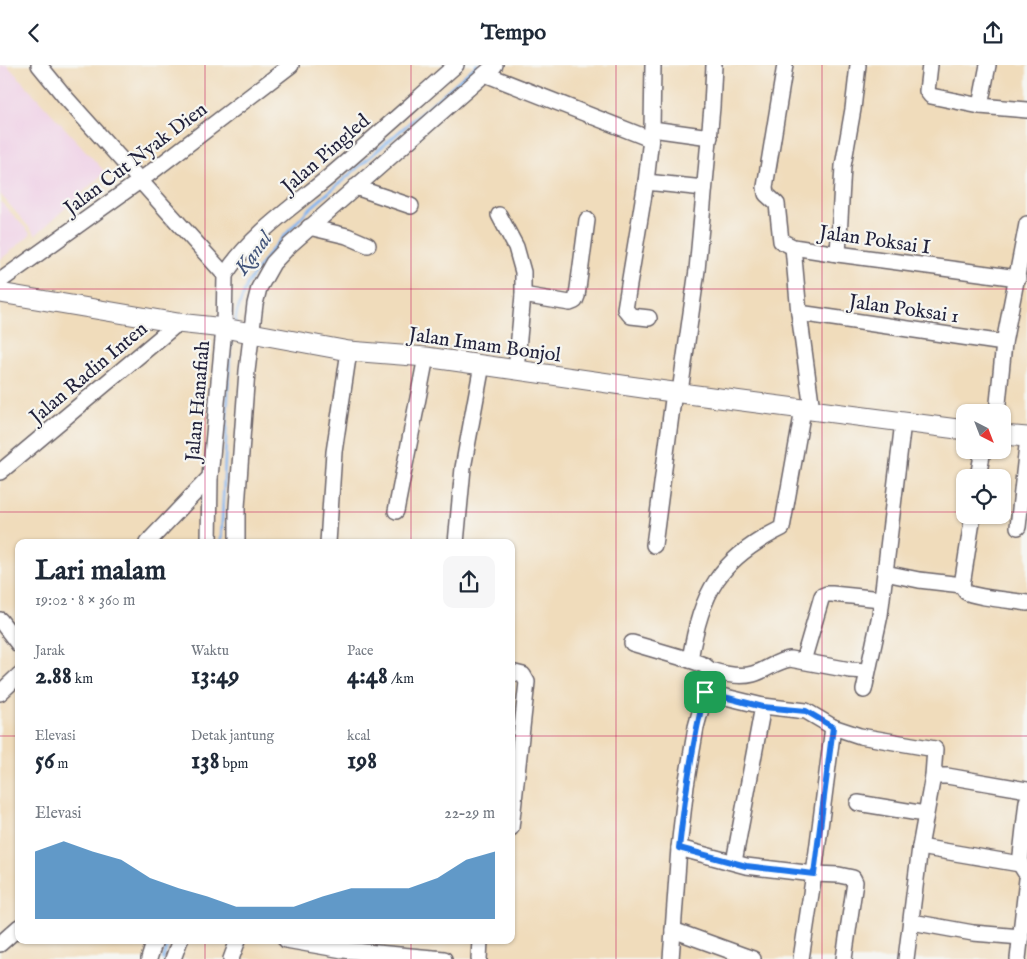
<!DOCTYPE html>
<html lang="id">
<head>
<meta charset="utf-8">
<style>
  :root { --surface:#fff; --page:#f6f6f7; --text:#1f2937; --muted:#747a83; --accent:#1f6fb2 }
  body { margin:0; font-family:"IM FELL English",serif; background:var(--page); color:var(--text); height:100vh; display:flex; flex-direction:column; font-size:19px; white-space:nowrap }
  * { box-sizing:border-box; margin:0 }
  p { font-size:16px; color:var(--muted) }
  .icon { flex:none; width:28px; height:28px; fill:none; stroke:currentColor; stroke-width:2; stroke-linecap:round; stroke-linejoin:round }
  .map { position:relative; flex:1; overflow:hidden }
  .details { position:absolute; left:15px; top:474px; width:500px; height:405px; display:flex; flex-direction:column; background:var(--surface); border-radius:10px; box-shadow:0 1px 4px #0004 }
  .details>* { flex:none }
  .needle { width:32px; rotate:138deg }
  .buttons { position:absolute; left:956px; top:339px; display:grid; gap:10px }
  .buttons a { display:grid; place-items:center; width:55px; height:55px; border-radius:10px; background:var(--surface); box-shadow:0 1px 4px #0004; font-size:25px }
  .pin { position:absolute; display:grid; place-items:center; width:42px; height:42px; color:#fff; margin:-21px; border-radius:10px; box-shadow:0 2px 8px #0006 }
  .round { display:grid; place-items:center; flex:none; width:52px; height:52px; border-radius:10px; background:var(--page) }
  .summary { display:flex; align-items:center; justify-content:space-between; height:85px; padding:0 20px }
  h1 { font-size:28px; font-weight:700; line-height:38px }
  .figures { display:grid; grid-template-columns:repeat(3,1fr); gap:8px; height:85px; padding:5px 20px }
  .figures div { display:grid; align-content:center }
  .figures b { font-size:25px; font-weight:700 }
  .figures small { font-size:14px; font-weight:400 }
  .figures p { font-size:14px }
  .chart { height:140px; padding:10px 20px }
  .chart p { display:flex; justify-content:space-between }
  .chart svg { width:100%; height:90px; margin-top:5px; fill:var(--accent); opacity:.7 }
  header { display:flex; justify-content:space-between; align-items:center; height:65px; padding:0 20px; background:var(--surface); font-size:22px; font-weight:700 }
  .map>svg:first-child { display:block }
  .built { fill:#efd0e6 }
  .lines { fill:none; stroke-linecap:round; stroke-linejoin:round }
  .stream { stroke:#83b5ef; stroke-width:3 }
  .minor-casing { stroke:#6a6368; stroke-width:18 }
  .major-casing { stroke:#6a6368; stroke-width:21 }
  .minor { stroke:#fff; stroke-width:15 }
  .major { stroke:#fff; stroke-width:19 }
  .route-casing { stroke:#fff; stroke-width:10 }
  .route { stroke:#1a73e8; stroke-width:6 }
  .grid { fill:none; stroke:#c2185b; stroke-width:1; stroke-opacity:0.55 }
  .labels { text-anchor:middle; stroke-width:4.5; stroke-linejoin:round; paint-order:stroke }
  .street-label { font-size:20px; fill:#22223b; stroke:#f6f6f2 }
  .water-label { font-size:21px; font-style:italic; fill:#44557a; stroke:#f6f6f2 }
</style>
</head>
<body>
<header><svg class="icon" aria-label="back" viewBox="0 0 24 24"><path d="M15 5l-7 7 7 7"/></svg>Tempo<svg class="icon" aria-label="share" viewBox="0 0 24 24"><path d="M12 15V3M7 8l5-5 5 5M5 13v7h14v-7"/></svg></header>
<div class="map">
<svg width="1027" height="894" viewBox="0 0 1027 894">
  <rect width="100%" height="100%" fill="#f6f6f2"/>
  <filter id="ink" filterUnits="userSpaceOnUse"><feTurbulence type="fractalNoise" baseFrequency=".02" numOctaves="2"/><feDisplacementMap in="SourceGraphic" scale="10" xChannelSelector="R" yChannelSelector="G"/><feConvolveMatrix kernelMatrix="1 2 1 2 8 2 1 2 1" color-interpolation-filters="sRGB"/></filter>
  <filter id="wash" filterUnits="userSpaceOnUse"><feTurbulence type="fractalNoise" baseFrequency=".0096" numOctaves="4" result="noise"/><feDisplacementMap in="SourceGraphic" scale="20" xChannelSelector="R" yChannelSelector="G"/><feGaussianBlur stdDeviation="1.12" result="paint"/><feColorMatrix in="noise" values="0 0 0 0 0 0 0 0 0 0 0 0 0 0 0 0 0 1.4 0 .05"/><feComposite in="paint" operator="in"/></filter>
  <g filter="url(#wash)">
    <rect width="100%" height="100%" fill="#f0dcbb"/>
    <!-- built -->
    <g class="built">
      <path d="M0,0H7L105,107L36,170L0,129Z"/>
      <path d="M0,136L31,169L0,195Z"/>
    </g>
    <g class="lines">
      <!-- stream -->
      <g class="stream">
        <path d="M235,258L237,247L247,219L270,187L307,146L477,0"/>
        <path d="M221,478L230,287L232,272"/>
        <path d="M163,894L169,875"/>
      </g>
    </g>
  </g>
  <g filter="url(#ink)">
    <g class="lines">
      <!-- minor casing -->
      <g class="minor-casing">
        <g id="minor">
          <path d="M39,0L66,33L225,210L224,263L210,412L147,478"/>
          <path d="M785,0L765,122L766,129L777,139L781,176L793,182L838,189L1018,213"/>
          <path d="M930,0L927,26L931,31L980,41L1027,45"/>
          <path d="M485,9L650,74"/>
          <path d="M980,41L988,0"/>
          <path d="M652,64L710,72"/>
          <path d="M646,117L704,123"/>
          <path d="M355,122L411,141"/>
          <path d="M499,150L516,182L523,207V230L516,305"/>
          <path d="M309,162L347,171L368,180"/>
          <path d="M793,182L799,248L812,345"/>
          <path d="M838,189L843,101L853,44L858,0"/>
          <path d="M225,210C250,170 294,141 330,111C373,74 414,37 456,0"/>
          <path d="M0,216L141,115L291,0"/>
          <path d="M523,230L570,238L575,236L577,231L587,155"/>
          <path d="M799,248L1004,278"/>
          <path d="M649,253L631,251L625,244L646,117L652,64L653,0"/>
          <path d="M680,327L697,205L712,42L714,0"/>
          <path d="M997,348L1004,278L1027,159"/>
          <path d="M0,407L178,258"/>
          <path d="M978,412L983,385"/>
          <path d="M396,446L426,292"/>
          <path d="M973,450L962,520C962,521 965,526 966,527C973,532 1016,536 1027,538"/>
          <path d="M1018,462L1027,381"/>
          <path d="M209,478L210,412"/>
          <path d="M237,478V442L247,306L255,239L259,223L273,198L290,180L495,0"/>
          <path d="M328,478L334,387L349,286"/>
          <path d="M456,478L463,403L482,300"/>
          <path d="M654,480L674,327"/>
          <path d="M885,508L919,515L962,520"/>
          <path d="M0,555L19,580"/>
          <path d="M632,578L690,595"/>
          <path d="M803,596L822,531L827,529H832L881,534"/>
          <path d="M710,605C723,609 739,613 753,609C767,605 776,596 790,594L850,605L867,606"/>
          <path d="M511,607L523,610L527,617L511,763"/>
          <path d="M864,625L880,550L903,357"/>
          <path d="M705,627L763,641L806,646L833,662L860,671L935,684L933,711L920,782L906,894"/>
          <path d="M0,628L19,610"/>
          <path d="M933,711H947L1027,725"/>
          <path d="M858,738L925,749"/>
          <path d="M920,782L1020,799"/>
          <path d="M679,783L746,801L814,809L839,810L853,813L855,817L844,894"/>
          <path d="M734,797L763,641"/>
          <path d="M1025,807L1020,799L1027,736"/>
          <path d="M912,857L973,868L1021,872"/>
          <path d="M673,865L753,894"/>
          <path d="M286,875L343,885L444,894"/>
          <path d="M0,879L19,862"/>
          <path d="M149,894L155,875"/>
          <path d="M173,894L180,875"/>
          <path d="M231,894L238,875"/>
          <path d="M479,894L480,875"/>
          <path d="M671,894L679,783L686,721L696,662L710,611V605L704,600L690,595C701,527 719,494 782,463L803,345"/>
          <path d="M801,894L814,809L833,662"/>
          <path d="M1018,894L1027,814"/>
        </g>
      </g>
      <!-- major casing -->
      <g class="major-casing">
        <g id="major">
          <path d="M0,228L178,258L224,263L349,286L426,292L650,324L965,365"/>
          <path d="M1002,370L1027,372"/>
        </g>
      </g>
      <!-- minor -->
      <use href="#minor" class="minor"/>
      <!-- major -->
      <use href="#major" class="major"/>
    </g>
  </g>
  <g class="lines" filter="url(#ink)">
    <!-- route casing -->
    <g class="route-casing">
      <path id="route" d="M705,627L763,642L806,646L833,662L814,809L746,801L679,783C685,730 692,679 705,627Z"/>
    </g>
    <!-- route -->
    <use href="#route" class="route"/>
  </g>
  <!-- grid -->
  <path class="grid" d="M205,0V478M411,0V478M616,0V894M822,0V894M0,224H1027M0,447H965M1002,447H1027M0,671H19M511,671H1027M205,875V894M411,875V894"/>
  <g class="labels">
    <!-- street labels -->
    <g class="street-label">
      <text transform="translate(325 88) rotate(-41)" y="7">Jalan Pingled</text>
      <text transform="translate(135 93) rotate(-37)" y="7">Jalan Cut Nyak Dien</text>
      <text transform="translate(875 174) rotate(8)" y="7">Jalan Poksai I</text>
      <text transform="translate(904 243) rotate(8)" y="7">Jalan Poksai 1</text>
      <text transform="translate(485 279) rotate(8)" y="7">Jalan Imam Bonjol</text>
      <text transform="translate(88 307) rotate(-40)" y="7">Jalan Radin Inten</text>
      <text transform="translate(197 336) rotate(-85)" y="7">Jalan Hanafiah</text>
    </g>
    <!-- water labels -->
    <g class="water-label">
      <text transform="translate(253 188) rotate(-53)" y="7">Kanal</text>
    </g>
  </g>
</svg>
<div class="buttons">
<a><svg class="needle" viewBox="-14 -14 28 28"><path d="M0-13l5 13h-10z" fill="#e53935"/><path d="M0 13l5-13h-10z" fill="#747a83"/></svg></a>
<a><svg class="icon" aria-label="locate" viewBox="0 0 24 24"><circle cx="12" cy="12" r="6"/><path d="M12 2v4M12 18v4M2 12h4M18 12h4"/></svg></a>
</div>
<div class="pin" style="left:705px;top:627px;background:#1e9e55"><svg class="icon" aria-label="arrive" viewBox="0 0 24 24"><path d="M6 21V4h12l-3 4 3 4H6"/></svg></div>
<section class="details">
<div class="summary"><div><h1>Lari malam</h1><p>19:02 · 8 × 360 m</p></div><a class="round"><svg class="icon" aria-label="share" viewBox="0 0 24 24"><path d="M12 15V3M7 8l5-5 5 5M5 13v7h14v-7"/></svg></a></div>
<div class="figures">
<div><p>Jarak</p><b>2.88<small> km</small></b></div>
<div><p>Waktu</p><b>13:49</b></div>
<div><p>Pace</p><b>4:48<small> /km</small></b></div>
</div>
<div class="figures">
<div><p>Elevasi</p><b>56<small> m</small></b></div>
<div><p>Detak jantung</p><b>138<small> bpm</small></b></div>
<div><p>kcal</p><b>198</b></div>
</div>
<div class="chart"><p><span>Elevasi</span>22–29 m</p>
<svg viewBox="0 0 160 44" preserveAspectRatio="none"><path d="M0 44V11L10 6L20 11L30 15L40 24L50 29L60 33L70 38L80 38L90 38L100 33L110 29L120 29L130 29L140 24L150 15L160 11V44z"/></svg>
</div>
</section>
</div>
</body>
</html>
